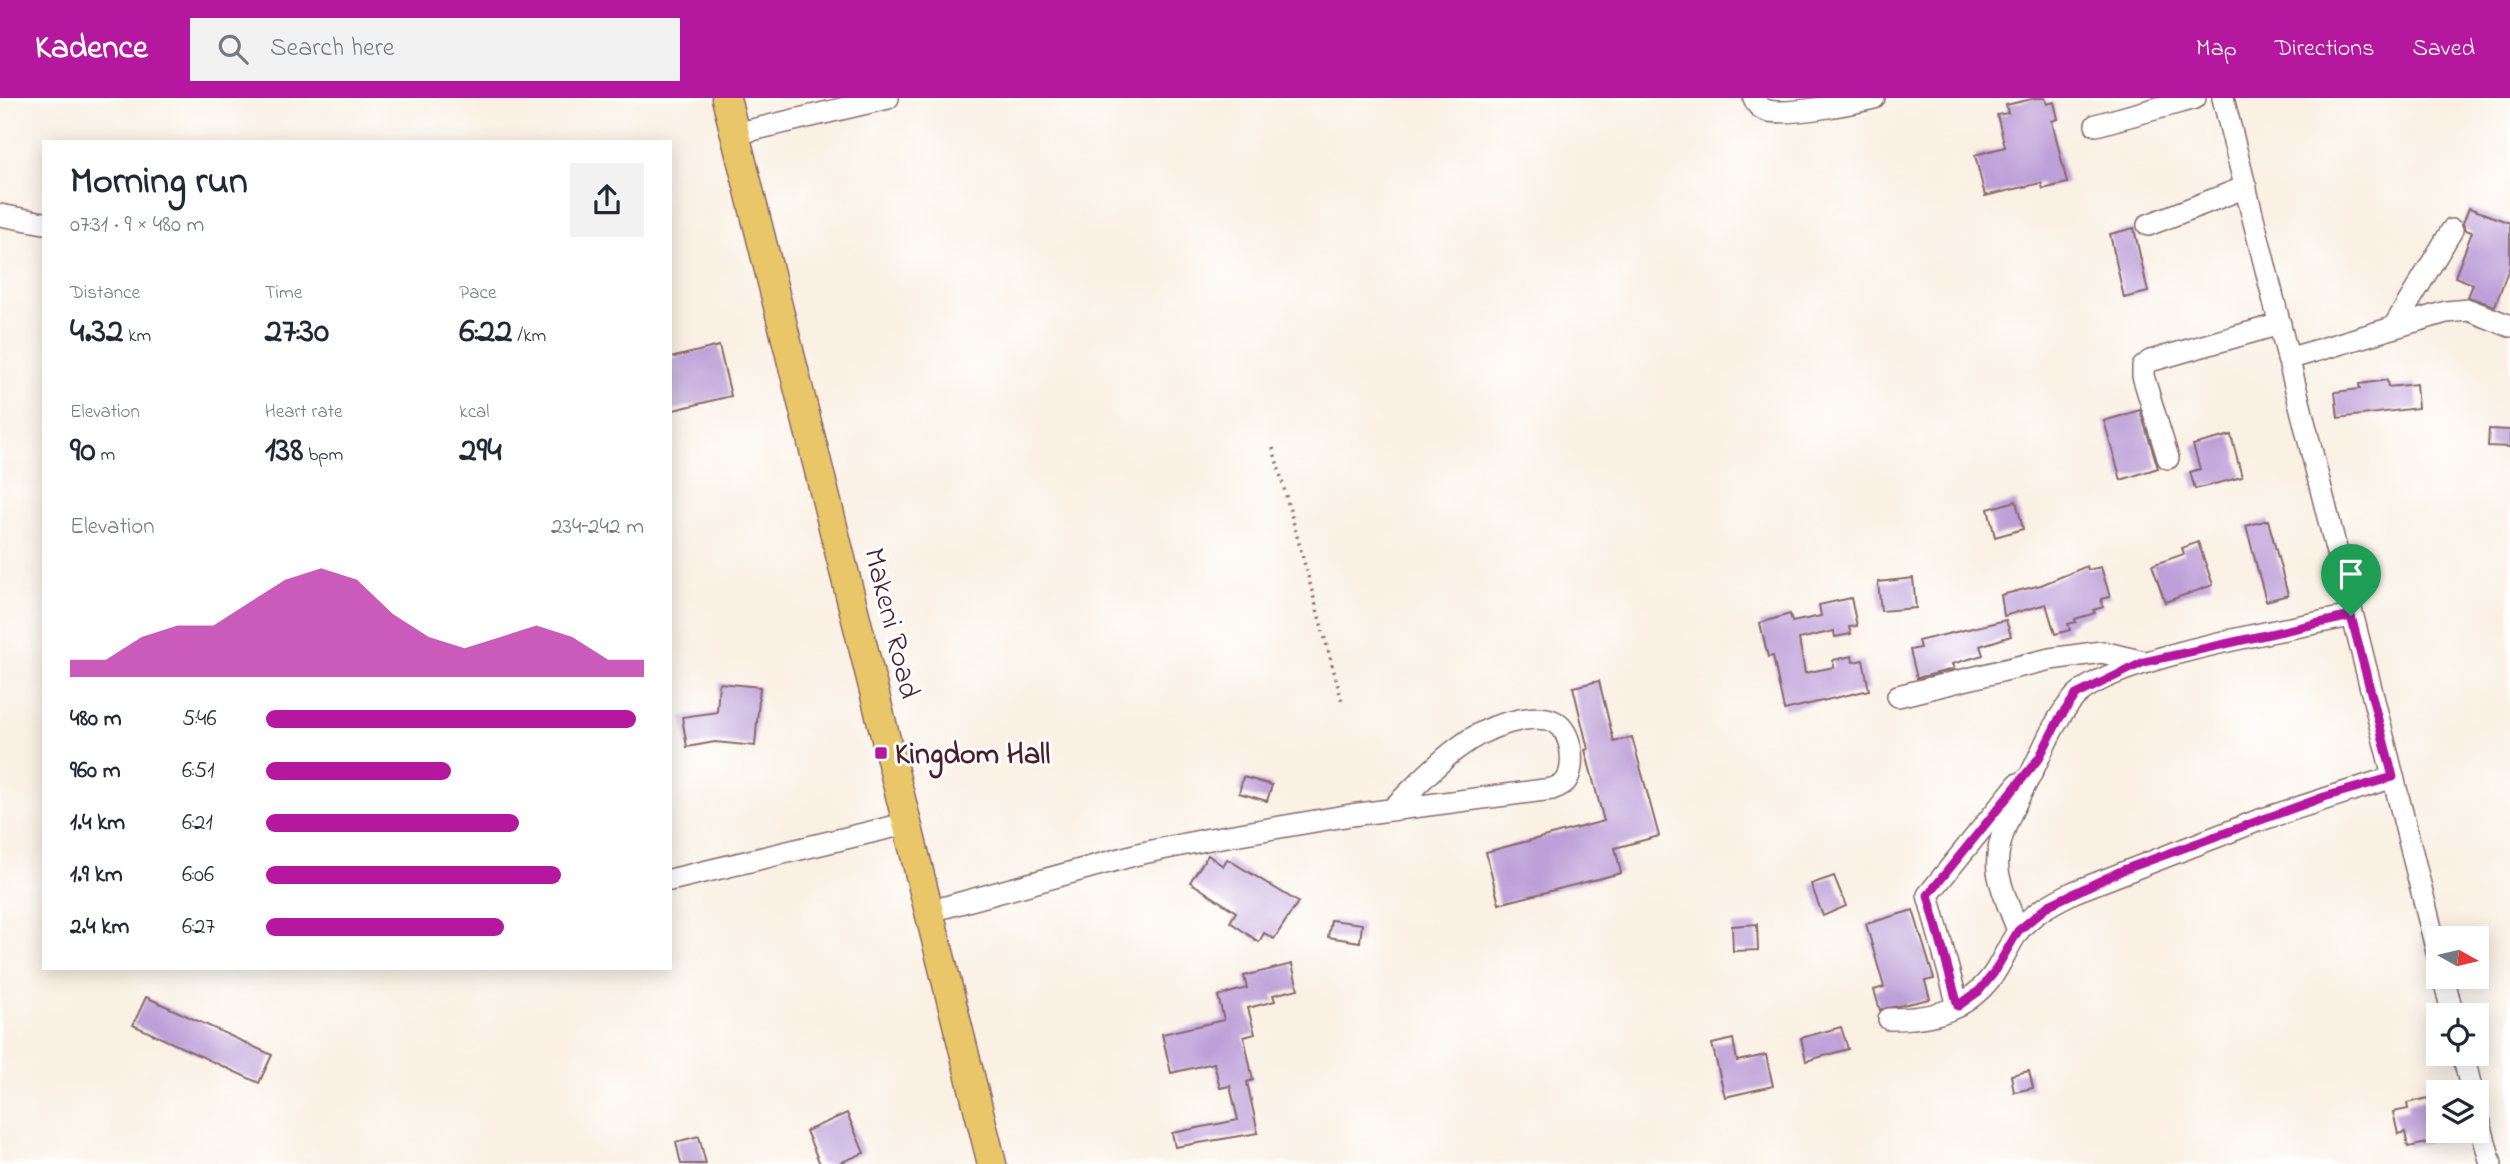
<!DOCTYPE html>
<html lang="en">
<head>
<meta charset="utf-8">
<style>
  :root { --surface:#fff; --page:#f2f2f3; --text:#1f2937; --muted:#747a83; --accent:#b5179e }
  body { margin:0; font-family:"Indie Flower",sans-serif; background:var(--page); color:var(--text); height:100vh; display:flex; flex-direction:column; font-size:26px; white-space:nowrap }
  * { box-sizing:border-box; margin:0 }
  p { font-size:23px; color:var(--muted) }
  .icon { flex:none; width:38px; height:38px; fill:none; stroke:currentColor; stroke-width:2; stroke-linecap:round; stroke-linejoin:round }
  .map { position:relative; flex:1; overflow:hidden }
  .side { position:absolute; left:42px; top:42px; width:630px; height:830px; display:flex; flex-direction:column; background:var(--surface); border-radius:0px; box-shadow:0 4px 18px #0003 }
  .side>* { flex:none }
  .needle { width:46px; rotate:98deg }
  .tools { position:absolute; left:2426px; top:828px; display:grid; gap:14px }
  .tools a { display:grid; place-items:center; width:63px; height:63px; border-radius:0px; background:var(--surface); box-shadow:0 4px 18px #0003; font-size:35px }
  .pin { position:absolute; display:grid; place-items:center; width:60px; height:60px; color:#fff; margin:-72px -30px; border-radius:50% 50% 50% 0; rotate:-45deg; box-shadow:0 0 7px #0007 }
  .pin .icon { rotate:45deg }
  .round { display:grid; place-items:center; flex:none; width:74px; height:74px; border-radius:0px; background:var(--page) }
  .headline { display:flex; align-items:center; justify-content:space-between; height:119px; padding:0 28px }
  h1 { font-size:38px; font-weight:700; line-height:52px }
  .metrics { display:grid; grid-template-columns:repeat(3,1fr); gap:10px; height:119px; padding:7px 28px }
  .metrics div { display:grid; align-content:center }
  .metrics b { font-size:35px; font-weight:700 }
  .metrics small { font-size:19px; font-weight:400 }
  .metrics p { font-size:19px }
  .chart { height:196px; padding:14px 28px }
  .chart p { display:flex; justify-content:space-between }
  .chart svg { width:100%; height:126px; margin-top:7px; fill:var(--accent); opacity:.7 }
  ul { padding:0 28px; list-style:none; font-size:23px }
  li { display:grid; grid-template-columns:112px 84px 1fr; align-items:center; height:52px }
  li i { height:18px; border-radius:9px; background:var(--accent) }
  header { display:flex; align-items:center; gap:42px; box-sizing:border-box; height:98px; padding:0 35px; background:var(--accent); color:#fff }
  header strong { font-size:33px }
  nav { display:flex; gap:38px; margin-inline-start:auto; font-size:24px }
  .search { width:490px; height:63px; background:var(--page); display:flex; align-items:center; gap:18px; box-sizing:border-box; padding:0 24px; border-radius:0px; color:var(--muted); font-size:26px }
  .map>svg:first-child { display:block }
  .building { fill:#bea0d8 }
  .lines { fill:none; stroke-linecap:round; stroke-linejoin:round }
  .minor-casing { stroke:#88686b; stroke-width:24 }
  .major-casing { stroke:#88686b; stroke-width:31 }
  .path { stroke:#88686b; stroke-width:3.5; stroke-dasharray:2 5; stroke-linecap:butt }
  .minor { stroke:#fff; stroke-width:21 }
  .major { stroke:#e9c769; stroke-width:28 }
  .route-casing { stroke:#fff; stroke-width:14 }
  .route { stroke:#b5179e; stroke-width:9 }
  .poi-dot { fill:#b5179e; stroke:#fff; stroke-width:2.5 }
  .labels { text-anchor:middle; stroke-width:6; stroke-linejoin:round; paint-order:stroke }
  .street-label { font-size:30px; fill:#4a1f2b; stroke:#fff }
  .poi-label { font-size:30px; font-weight:bold; fill:#4a1f2b; stroke:#fff; text-anchor:start }
</style>
</head>
<body>
<header>
<strong>Kadence</strong>
<div class="search"><svg class="icon" aria-label="search" viewBox="0 0 24 24"><circle cx="10" cy="10" r="6"/><path d="M15 15l6 6"/></svg>Search here</div>
<nav><a>Map</a><a>Directions</a><a>Saved</a></nav>
</header>
<div class="map">
<svg width="2510" height="1066" viewBox="0 0 2510 1066">
  <rect width="100%" height="100%" fill="#fff"/>
  <filter id="ink" filterUnits="userSpaceOnUse"><feTurbulence type="fractalNoise" baseFrequency=".0143" numOctaves="2"/><feDisplacementMap in="SourceGraphic" scale="14" xChannelSelector="R" yChannelSelector="G"/><feConvolveMatrix kernelMatrix="1 2 1 2 8 2 1 2 1" color-interpolation-filters="sRGB"/></filter>
  <filter id="wash" filterUnits="userSpaceOnUse"><feTurbulence type="fractalNoise" baseFrequency=".00686" numOctaves="4" result="noise"/><feDisplacementMap in="SourceGraphic" scale="28" xChannelSelector="R" yChannelSelector="G"/><feGaussianBlur stdDeviation="1.57" result="paint"/><feColorMatrix in="noise" values="0 0 0 0 0 0 0 0 0 0 0 0 0 0 0 0 0 1.4 0 .05"/><feComposite in="paint" operator="in"/></filter>
  <g filter="url(#wash)">
    <rect width="100%" height="100%" fill="#faf0e3"/>
    <g id="blocks">
      <!-- building -->
      <g class="building">
        <path d="M2036,0H2045L2047,6L2054,4L2058,21L2052,23L2067,85L2043,91L2041,85L1985,98L1975,57L2005,49L1997,17L2008,15L2006,7Z"/>
        <path d="M2469,110L2510,125V167L2495,208L2468,199L2473,186L2455,179L2472,134L2465,132L2463,125Z"/>
        <path d="M2134,130L2148,194L2124,200L2110,136Z"/>
        <path d="M719,248L731,298L670,313V260Z"/>
        <path d="M2387,282L2388,289L2416,286L2418,310L2338,320L2335,294L2360,291L2359,286Z"/>
        <path d="M2140,312L2158,370L2121,382L2104,323Z"/>
        <path d="M2489,331L2510,332V349L2488,348Z"/>
        <path d="M2231,337L2242,379L2195,391L2190,374L2200,371L2193,347Z"/>
        <path d="M2016,403L2023,431L1995,439L1988,411Z"/>
        <path d="M2268,422L2288,497L2266,503L2246,428Z"/>
        <path d="M2198,444L2213,487L2165,504L2152,467L2184,456L2182,450Z"/>
        <path d="M2087,468L2088,472L2101,469L2110,499L2101,501L2103,509L2093,512L2095,515L2075,521L2076,524L2068,526L2070,532L2055,536L2046,506L2004,518L2001,497L2041,487Z"/>
        <path d="M1913,480L1916,510L1881,513L1878,484Z"/>
        <path d="M1851,500L1857,528L1849,529L1851,536L1835,539L1834,533L1799,541L1805,575L1834,569L1833,562L1852,558L1853,564L1863,562L1869,592L1784,612L1773,558L1768,559L1760,525L1790,516L1792,524L1821,518L1819,507Z"/>
        <path d="M2006,522L2011,538L1980,548L1983,557L1952,566L1954,571L1917,580L1910,552L1920,550L1918,543Z"/>
        <path d="M1599,583L1614,644L1632,639L1659,738L1615,750L1621,775L1499,806L1486,754L1604,723L1585,652L1588,651L1573,589Z"/>
        <path d="M719,585L760,589L755,648L715,644L687,649L682,619L717,614Z"/>
        <path d="M1243,679L1272,687L1267,703L1239,695Z"/>
        <path d="M1208,757L1223,768L1227,761L1298,804L1274,841L1264,835L1259,844L1230,824L1236,814L1190,784Z"/>
        <path d="M1834,778L1846,808L1823,818L1811,786Z"/>
        <path d="M1913,812L1934,881L1925,883L1930,901L1880,912L1874,892L1884,889L1866,826Z"/>
        <path d="M1331,822L1362,826L1360,844L1328,839Z"/>
        <path d="M1757,826L1758,852L1733,853L1732,828Z"/>
        <path d="M1292,866L1298,891L1273,897L1275,903L1248,910L1255,936L1244,939L1253,982L1247,984L1258,1035L1175,1049L1172,1035L1238,1022L1230,988L1220,990L1214,965L1171,975L1162,936L1224,922L1218,898L1247,890L1244,878Z"/>
        <path d="M146,899L272,957L259,985L133,927Z"/>
        <path d="M1841,929L1848,951L1806,963L1801,940Z"/>
        <path d="M1733,941L1737,963L1766,957L1773,988L1725,999L1712,946Z"/>
        <path d="M2029,973L2033,990L2014,994L2011,977Z"/>
        <path d="M2428,1000L2437,1043L2408,1049L2405,1034L2398,1036L2393,1014L2408,1011L2407,1005Z"/>
        <path d="M847,1015L864,1055L837,1066H820L806,1033Z"/>
        <path d="M699,1038L706,1066H681L676,1044Z"/>
      </g>
    </g>
  </g>
  <g filter="url(#ink)">
    <use href="#blocks" fill-opacity="0" stroke="#88686b" stroke-width="2"/>
    <g class="lines">
      <!-- minor casing -->
      <g class="minor-casing">
        <g id="minor">
          <path d="M1754,0C1757,6 1758,9 1765,12C1784,19 1852,5 1874,0"/>
          <path d="M2223,0L2438,858"/>
          <path d="M2096,27L2195,0"/>
          <path d="M735,36L888,0"/>
          <path d="M0,117L44,125"/>
          <path d="M2148,127L2246,89"/>
          <path d="M2395,227L2452,132"/>
          <path d="M2288,261L2446,214L2469,212L2510,228"/>
          <path d="M2168,360L2143,278V269L2150,263L2280,226"/>
          <path d="M1898,598L2050,561L2102,554L2144,564"/>
          <path d="M670,782L909,725"/>
          <path d="M931,813L1138,756L1210,741L1351,717L1552,691C1557,689 1563,687 1566,683C1576,669 1572,633 1555,624C1543,617 1520,621 1507,625C1460,637 1426,679 1392,711"/>
          <path d="M2018,833C2011,813 2001,793 1998,773C1994,742 2016,704 2030,678C2043,652 2054,622 2074,600C2109,560 2294,530 2351,518"/>
          <path d="M2443,878L2453,917"/>
          <path d="M1958,908L1928,797L2018,686"/>
          <path d="M1889,921C1932,921 1965,914 1993,877C2002,864 2008,848 2017,835C2030,816 2054,804 2074,794L2257,723L2393,679"/>
          <path d="M2463,956L2472,994"/>
          <path d="M2476,1010L2491,1066"/>
        </g>
      </g>
      <!-- major casing -->
      <g class="major-casing">
        <path id="major" d="M726,0L992,1066"/>
      </g>
      <!-- path -->
      <path class="path" d="M1273,350L1342,603"/>
      <!-- minor -->
      <use href="#minor" class="minor"/>
      <!-- major -->
      <use href="#major" class="major"/>
    </g>
  </g>
  <g class="lines" filter="url(#ink)">
    <!-- route casing -->
    <g class="route-casing">
      <path id="route" d="M2351,518L2393,679L2324,699L2123,772L2049,807L2018,833L1993,876L1979,893L1958,908L1928,797L2039,660L2059,621L2076,597L2144,564Z"/>
    </g>
    <!-- route -->
    <use href="#route" class="route"/>
  </g>
  <!-- markers -->
  <rect class="poi-dot" x="874" y="648" width="14" height="14" rx="3.5"/>
  <g class="labels">
    <!-- street labels -->
    <g class="street-label">
      <text transform="translate(893 525) rotate(76)" y="10">Makeni Road</text>
    </g>
    <!-- poi labels -->
    <g class="poi-label">
      <text x="895" y="665">Kingdom Hall</text>
    </g>
  </g>
</svg>
<div class="tools">
<a><svg class="needle" viewBox="-14 -14 28 28"><path d="M0-13l5 13h-10z" fill="#e53935"/><path d="M0 13l5-13h-10z" fill="#747a83"/></svg></a>
<a><svg class="icon" aria-label="locate" viewBox="0 0 24 24"><circle cx="12" cy="12" r="6"/><path d="M12 2v4M12 18v4M2 12h4M18 12h4"/></svg></a>
<a><svg class="icon" aria-label="layers" viewBox="0 0 24 24"><path d="M12 4l9 5-9 5-9-5zM3 14l9 5 9-5"/></svg></a>
</div>
<div class="pin" style="left:2351px;top:518px;background:#1e9e55"><svg class="icon" aria-label="arrive" viewBox="0 0 24 24"><path d="M6 21V4h12l-3 4 3 4H6"/></svg></div>
<section class="side">
<div class="headline"><div><h1>Morning run</h1><p>07:31 · 9 × 480 m</p></div><a class="round"><svg class="icon" aria-label="share" viewBox="0 0 24 24"><path d="M12 15V3M7 8l5-5 5 5M5 13v7h14v-7"/></svg></a></div>
<div class="metrics">
<div><p>Distance</p><b>4.32<small> km</small></b></div>
<div><p>Time</p><b>27:30</b></div>
<div><p>Pace</p><b>6:22<small> /km</small></b></div>
</div>
<div class="metrics">
<div><p>Elevation</p><b>90<small> m</small></b></div>
<div><p>Heart rate</p><b>138<small> bpm</small></b></div>
<div><p>kcal</p><b>294</b></div>
</div>
<div class="chart"><p><span>Elevation</span>234–242 m</p>
<svg viewBox="0 0 160 44" preserveAspectRatio="none"><path d="M0 44V38L10 38L20 30L30 26L40 26L50 18L60 10L70 6L80 10L90 22L100 30L110 34L120 30L130 26L140 30L150 38L160 38V44z"/></svg>
</div>
<ul>
<li><b>480 m</b>5:46<i style="width:98%"></i></li>
<li><b>960 m</b>6:51<i style="width:49%"></i></li>
<li><b>1.4 km</b>6:21<i style="width:67%"></i></li>
<li><b>1.9 km</b>6:06<i style="width:78%"></i></li>
<li><b>2.4 km</b>6:27<i style="width:63%"></i></li>
</ul>
</section>
</div>
</body>
</html>
